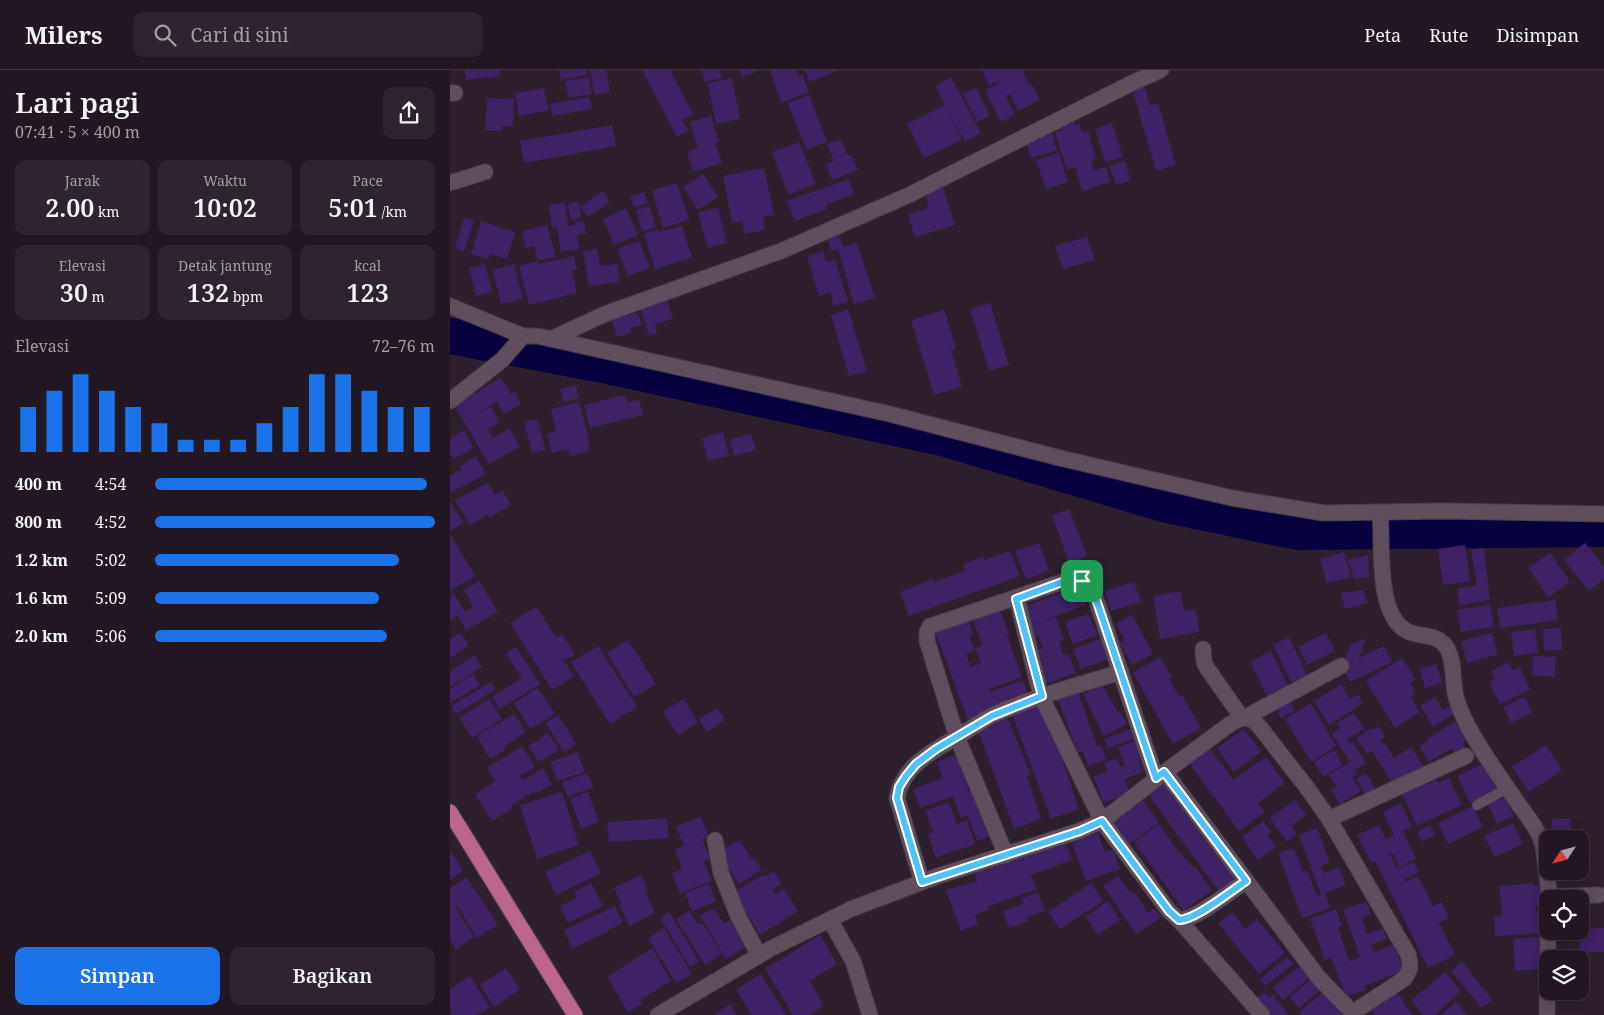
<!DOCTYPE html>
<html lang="id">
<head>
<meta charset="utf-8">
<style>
  :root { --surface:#221722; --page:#2e242f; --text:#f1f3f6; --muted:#a29fa5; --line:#3f3640; --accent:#1a73e8 }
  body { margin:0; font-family:"Noto Serif",serif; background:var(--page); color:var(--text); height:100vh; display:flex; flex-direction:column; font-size:19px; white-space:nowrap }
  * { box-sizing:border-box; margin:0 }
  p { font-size:16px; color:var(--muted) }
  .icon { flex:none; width:28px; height:28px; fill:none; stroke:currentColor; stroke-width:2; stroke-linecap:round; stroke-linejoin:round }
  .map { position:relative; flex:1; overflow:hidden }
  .sheet { display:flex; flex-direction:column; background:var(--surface); width:450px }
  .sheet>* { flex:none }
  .needle { width:32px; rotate:234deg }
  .buttons { position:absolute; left:1089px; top:760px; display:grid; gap:10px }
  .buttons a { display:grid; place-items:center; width:50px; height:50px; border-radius:10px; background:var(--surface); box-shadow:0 2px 12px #0003,0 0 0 1px var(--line); font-size:25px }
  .pin { position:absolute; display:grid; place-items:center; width:42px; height:42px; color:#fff; margin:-21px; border-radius:10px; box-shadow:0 2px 8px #0006 }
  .round { display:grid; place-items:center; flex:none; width:52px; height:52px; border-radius:10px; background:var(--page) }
  .headline { display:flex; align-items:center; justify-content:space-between; height:85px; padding:0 15px }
  h1 { font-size:28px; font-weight:600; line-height:38px }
  .stats { display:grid; grid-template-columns:repeat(3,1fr); gap:8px; height:85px; padding:5px 15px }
  .stats div { display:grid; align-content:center; border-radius:10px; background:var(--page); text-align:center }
  .stats b { font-size:25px; font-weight:600 }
  .stats small { font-size:14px; font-weight:400 }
  .stats p { font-size:14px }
  .chart { height:140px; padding:10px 15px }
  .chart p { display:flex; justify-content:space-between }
  .chart svg { width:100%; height:90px; margin-top:5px; stroke:var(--accent); stroke-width:6 }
  .button { display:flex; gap:10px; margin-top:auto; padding:10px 15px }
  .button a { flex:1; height:58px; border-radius:10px; background:var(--accent); color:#fff; font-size:20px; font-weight:600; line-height:58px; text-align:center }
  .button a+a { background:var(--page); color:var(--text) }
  ul { padding:0 15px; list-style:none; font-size:16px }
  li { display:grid; grid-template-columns:80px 60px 1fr; align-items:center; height:38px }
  li i { height:12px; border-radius:6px; background:var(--accent) }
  header { display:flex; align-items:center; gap:30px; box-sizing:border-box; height:70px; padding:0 25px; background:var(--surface); border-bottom:1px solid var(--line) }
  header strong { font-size:24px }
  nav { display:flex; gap:28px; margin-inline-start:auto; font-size:18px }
  .search { width:350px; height:45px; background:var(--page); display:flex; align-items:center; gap:12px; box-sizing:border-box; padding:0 18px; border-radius:10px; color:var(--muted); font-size:19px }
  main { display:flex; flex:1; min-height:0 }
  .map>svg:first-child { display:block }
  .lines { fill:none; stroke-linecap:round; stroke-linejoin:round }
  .river { stroke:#06003e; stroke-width:36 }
  .building { fill:#3f2165 }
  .service-casing { stroke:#4b3e4a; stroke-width:11 }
  .minor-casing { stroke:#4b3e4a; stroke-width:17 }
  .primary-casing { stroke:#4b3e4a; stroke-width:17 }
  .service { stroke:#5f4e5e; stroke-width:9 }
  .minor { stroke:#5f4e5e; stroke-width:15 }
  .primary { stroke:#bd668b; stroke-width:15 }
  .route-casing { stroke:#fff; stroke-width:10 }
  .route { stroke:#4fc3f7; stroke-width:6 }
</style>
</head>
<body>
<header>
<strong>Milers</strong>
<div class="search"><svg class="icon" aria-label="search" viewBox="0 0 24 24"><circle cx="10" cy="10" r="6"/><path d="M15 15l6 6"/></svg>Cari di sini</div>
<nav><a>Peta</a><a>Rute</a><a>Disimpan</a></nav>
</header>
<main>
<section class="sheet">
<div class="headline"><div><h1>Lari pagi</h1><p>07:41 · 5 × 400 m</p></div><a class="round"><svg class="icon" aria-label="share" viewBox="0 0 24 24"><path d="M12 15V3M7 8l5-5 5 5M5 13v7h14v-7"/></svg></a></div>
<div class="stats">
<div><p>Jarak</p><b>2.00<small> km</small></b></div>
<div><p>Waktu</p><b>10:02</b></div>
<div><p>Pace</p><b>5:01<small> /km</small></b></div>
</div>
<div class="stats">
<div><p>Elevasi</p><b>30<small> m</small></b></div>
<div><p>Detak jantung</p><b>132<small> bpm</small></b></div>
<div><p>kcal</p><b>123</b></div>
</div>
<div class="chart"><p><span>Elevasi</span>72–76 m</p>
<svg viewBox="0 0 160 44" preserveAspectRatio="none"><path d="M5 44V22M15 44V14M25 44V6M35 44V14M45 44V22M55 44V30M65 44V38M75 44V38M85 44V38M95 44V30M105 44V22M115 44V6M125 44V6M135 44V14M145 44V22M155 44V22"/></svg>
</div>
<ul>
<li><b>400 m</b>4:54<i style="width:97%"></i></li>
<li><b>800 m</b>4:52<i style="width:100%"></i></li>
<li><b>1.2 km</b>5:02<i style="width:87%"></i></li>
<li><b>1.6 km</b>5:09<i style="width:80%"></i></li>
<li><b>2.0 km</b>5:06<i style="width:83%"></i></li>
</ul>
<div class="button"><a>Simpan</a><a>Bagikan</a></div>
</section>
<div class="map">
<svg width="1154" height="945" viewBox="0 0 1154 945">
  <rect width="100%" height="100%" fill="#2e1f2d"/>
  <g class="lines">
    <!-- river -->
    <path class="river" d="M0,266L153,295L496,369L717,435L847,462L1154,459"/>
  </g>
  <!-- building -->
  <g class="building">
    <path d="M15,0H49L50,6L16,10Z"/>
    <path d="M109,0H136L137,5L111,10Z"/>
    <path d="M140,0H156L160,22L145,25Z"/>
    <path d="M192,0H220L243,44L232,50L239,61L227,67Z"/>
    <path d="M252,0H270L272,8L254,12Z"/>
    <path d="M289,0H310L292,7Z"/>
    <path d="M320,0H347L349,7L353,5L359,22L331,33Z"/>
    <path d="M355,0H389L360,12Z"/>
    <path d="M532,0H572L579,15L581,13L590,30L568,41L560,24L556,26L565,45L551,52L535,20L549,13L548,11L539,15Z"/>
    <path d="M139,7L142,24L118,28L115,11Z"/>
    <path d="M501,7L531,63L515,72L499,43L512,70L474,88L457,54L495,35L485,16Z"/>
    <path d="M282,8L290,49L266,54L258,13Z"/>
    <path d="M694,15L700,35L708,33L726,95L706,101L682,19Z"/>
    <path d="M94,18L99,40L69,46L65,23Z"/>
    <path d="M526,18L540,46L527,52L513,24Z"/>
    <path d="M359,25L377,72L356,80L338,33Z"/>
    <path d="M139,27L142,39L103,46L100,34Z"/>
    <path d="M37,28L64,29L63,56H52V61L35,60Z"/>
    <path d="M261,46L269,72L265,73L272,93L243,102L237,82L248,78L240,52Z"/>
    <path d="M624,49L625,55L629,53L632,62L638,61L646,89L641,91L644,100L656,97L660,112L632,121L625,97L617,100L605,62L613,60V59L604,61L602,56Z"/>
    <path d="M662,53L673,87L655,92L645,59Z"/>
    <path d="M162,55L166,76L74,93L70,71Z"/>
    <path d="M602,63L607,80L581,88L576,71Z"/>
    <path d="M391,69L398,86L401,85L408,100L382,110L376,94L384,91L377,74Z"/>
    <path d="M349,72L366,114L338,125L322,82Z"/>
    <path d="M609,83L618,112L596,119L586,90Z"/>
    <path d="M675,91L681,111L666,115L659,96Z"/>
    <path d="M314,98L324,145L313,147L315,160L294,164L292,151L282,153L273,106Z"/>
    <path d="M253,104L268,127L248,140L233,117Z"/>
    <path d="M399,109L404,124L376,135L377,139L345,151L337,131Z"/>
    <path d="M227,113L239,150L213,158L202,120Z"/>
    <path d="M493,117L505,155L465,167L458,144L479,138L474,123Z"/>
    <path d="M153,121L160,132L138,147L130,137Z"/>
    <path d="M194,122L198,133L184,138L180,127Z"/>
    <path d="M129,132L131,148L121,150L118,134Z"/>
    <path d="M115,133L118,156L125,155V152L134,151L136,164L127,165L129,179L111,182L107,157L102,158L99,135Z"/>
    <path d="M200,136L206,157L192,161L186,140Z"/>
    <path d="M268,137L277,173L258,178L248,143Z"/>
    <path d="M176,138L188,165L164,175L153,149Z"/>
    <path d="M14,148L24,151L14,181L5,178Z"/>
    <path d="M31,151L65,162L57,189L40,184L38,189L21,184Z"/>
    <path d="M97,155L106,187L88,191L89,194L124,186L127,200L122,201L127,223L79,235L69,196L88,191L84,176L76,178L72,161Z"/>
    <path d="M232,156L242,188L205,199L194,164L208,159L209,162Z"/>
    <path d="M388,161L393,177L407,173L425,228L404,234L388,179L381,181L376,164Z"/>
    <path d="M637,167L645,190L613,199L605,176Z"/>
    <path d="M189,171L200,198L178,206L167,179Z"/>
    <path d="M147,179L150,196L167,194L170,212L139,216L133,181Z"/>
    <path d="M373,181L376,192L385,189L398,232L384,236L380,222L369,226L357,186Z"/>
    <path d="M35,194L42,222L26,226L19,198Z"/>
    <path d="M64,194L73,229L51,234L43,200Z"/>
    <path d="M217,229L223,249L205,254L207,263L199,266L189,235Z"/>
    <path d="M540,233L559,295L539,301L520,239Z"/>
    <path d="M398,239L417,301L399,306L381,245Z"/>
    <path d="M494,240L506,278L501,280L512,317L484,325L461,250Z"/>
    <path d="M175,242L176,246L188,243L192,255L180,258L181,263L167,267L161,247Z"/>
    <path d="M51,308L61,324L65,322L71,334L54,344L47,332L28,343L41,337L50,352L38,359L43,368L59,358L70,377L39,394L4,335Z"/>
    <path d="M126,315L129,328L113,332L110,319Z"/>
    <path d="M175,325L177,332L189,330L193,345L140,358L134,335Z"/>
    <path d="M129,332L140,374H138L140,381L120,386L118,379L102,383L97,364L106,361L101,339Z"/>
    <path d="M87,349L96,380L82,383L74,352Z"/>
    <path d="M14,360L24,378L4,389L0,383V368Z"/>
    <path d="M273,362L279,386L258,391L252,368Z"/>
    <path d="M301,364L306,380L284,386L280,369Z"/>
    <path d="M26,386L36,404L0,423V406L12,399L10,396Z"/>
    <path d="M38,413L45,425L53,421L61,435L40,447L38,444L20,455L5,430Z"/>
    <path d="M0,431L13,453L0,461Z"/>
    <path d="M619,439L637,486L619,493L602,445Z"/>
    <path d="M0,464L25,506L0,521Z"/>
    <path d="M589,473L599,501L576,509L565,481Z"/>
    <path d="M1135,473L1154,497V509L1139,521L1114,490Z"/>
    <path d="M1015,475L1020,511L993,515L988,479Z"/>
    <path d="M1034,478L1040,530L1009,535L1007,518L1027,515L1021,480Z"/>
    <path d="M560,481L570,506L459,546L450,522L483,509L484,512L515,501L513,494L533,487L534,490Z"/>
    <path d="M894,482L901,507L877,513L870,489Z"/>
    <path d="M1100,483L1120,512L1098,527L1078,498Z"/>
    <path d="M918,485L919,507L904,509L898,490Z"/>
    <path d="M29,511L48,542L16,560L8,546L0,551V526L4,524L15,542L23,537L14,520Z"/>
    <path d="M684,512L691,532L661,541L654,521Z"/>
    <path d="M630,518L636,535L584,554L606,547L614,570L609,572L613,585L619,584L626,603L595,614L588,595L593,593L588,579L593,578L589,566L582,569L570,538L619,520V522Z"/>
    <path d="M913,520L918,533L895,539L891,523Z"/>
    <path d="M731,521L734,541L746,539L749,562L710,569L703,526Z"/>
    <path d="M1105,530L1108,550L1050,558L1047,538Z"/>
    <path d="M1040,535L1044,557L1011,562L1007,540Z"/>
    <path d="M86,537L106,567L112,564L125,585L115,590L112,588L124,606L102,620L60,553Z"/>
    <path d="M550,540L559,565L557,566L572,607L539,619L540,622L573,610L579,628L518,650L485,561L518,549L523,564L519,566L525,581L516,584L521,597L531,593L525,578L532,575L523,550Z"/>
    <path d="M638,544L648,565L623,574L615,552Z"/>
    <path d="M682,544L703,584L682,595L670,573L675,570L666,554Z"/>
    <path d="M1111,558L1112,580L1094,581L1093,559Z"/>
    <path d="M1085,559L1088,583L1064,586L1061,562Z"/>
    <path d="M11,563L19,576L0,588V569Z"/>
    <path d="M876,563L885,581L857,595L848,577Z"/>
    <path d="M1042,563L1048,584L1017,593L1011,571Z"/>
    <path d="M839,567L857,605L841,612L823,575Z"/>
    <path d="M916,568L909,588L934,576L942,592L900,612L892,597L900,575Z"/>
    <path d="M651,569L658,589L631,599L623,579Z"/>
    <path d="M178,570L206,614L184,627L157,583Z"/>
    <path d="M148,576L187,637L160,654L121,592Z"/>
    <path d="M66,577L90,614L50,639L42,627L71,608L56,583Z"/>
    <path d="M821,581L839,617L818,628L800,592Z"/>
    <path d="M25,585L32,597L0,617V601Z"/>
    <path d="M1083,586L1106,587L1105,607L1082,605Z"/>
    <path d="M710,587L722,607L719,609L729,627L732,625L751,658L723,674L683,603Z"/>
    <path d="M952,588L966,610L960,613L966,624L961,627L970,642L945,658L916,611Z"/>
    <path d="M1059,592L1063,601L1070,597L1080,620L1050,634L1039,612L1045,609L1041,601Z"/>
    <path d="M986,594L992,613L975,618L970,599Z"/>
    <path d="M23,604L30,615L2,632L0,630V619Z"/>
    <path d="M41,612L45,620L6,644L1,636Z"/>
    <path d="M652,614L661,631H662L668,642L670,641L677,654L654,666L633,624Z"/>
    <path d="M891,614L900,629L908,624L913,633L879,655L864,631Z"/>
    <path d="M88,618L105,644L80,659L64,633Z"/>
    <path d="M628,622L647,676L651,675L656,690L638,696L633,681L628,683L608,629Z"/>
    <path d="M985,627L993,640L1000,636L1005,643L983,657L970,636Z"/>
    <path d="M1075,627L1082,643L1061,653L1053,637Z"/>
    <path d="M39,629L52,649L22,668L9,648Z"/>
    <path d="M234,629L248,653L228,665L213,642Z"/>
    <path d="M838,629L845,640L831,648L825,638Z"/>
    <path d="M861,633L886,676L861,692L835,649Z"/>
    <path d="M589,634L603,671L606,670L629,739L601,749L562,644Z"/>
    <path d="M267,638L275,650L257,662L249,649Z"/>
    <path d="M904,643L914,659L897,669L900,673L903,672L916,693L905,700L907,704L902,707L911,721L890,734L881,720L887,717L879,705L900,692L882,664L890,658L887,653Z"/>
    <path d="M64,644L76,662L55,676L56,679L40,689L27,666Z"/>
    <path d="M108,645L126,674L114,682L96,653Z"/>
    <path d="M558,649L581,705L577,706L591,749L564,759L528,660Z"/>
    <path d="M1007,650L1018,669L1012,673L1017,680L1008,686L1003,679H1000L979,692L969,676L978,671L977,669Z"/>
    <path d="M929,656L935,667L930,670L932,674L935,673L944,688L961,677L974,697L944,715L922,681L917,684L906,668L922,658L923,660Z"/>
    <path d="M683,658L687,668L658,678L654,669Z"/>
    <path d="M794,659L811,682L784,702L767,678Z"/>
    <path d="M98,663L109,680L89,692L78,676Z"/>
    <path d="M685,671L692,689L689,690L694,702L674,709L680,723L653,733L644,706L657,702L654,693L667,688L671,697L675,696L668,677Z"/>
    <path d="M1096,675L1112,700L1079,722L1062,697Z"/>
    <path d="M72,676L85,697L70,706L72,710L93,698L102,714L85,724L83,722L61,736L63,738L42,751L25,724L46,711L37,698Z"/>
    <path d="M759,677L783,710L816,687L835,713L808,733L815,742L789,761L738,692Z"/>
    <path d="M884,680L893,695L873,707L864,692Z"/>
    <path d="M128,682L135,702L107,711L100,692Z"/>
    <path d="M507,684L519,721L525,719L542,765L527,771L518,746L511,748L503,726L470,738L463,719L493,708L487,692Z"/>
    <path d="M1034,693L1047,719L1020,733L1007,706Z"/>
    <path d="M138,703L143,717L118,727L112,712Z"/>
    <path d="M916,703L927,721L917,726L906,709Z"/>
    <path d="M999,708L1012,735L967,756L952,724L975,713L976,715L987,710L988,713Z"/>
    <path d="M715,711L727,728L725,729L771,792L773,791L787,811L770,823L697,723Z"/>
    <path d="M112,722L129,775L87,789L70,735Z"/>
    <path d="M138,722L149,752L131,759L120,728Z"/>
    <path d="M1055,727L1064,746L1047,754L1038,735Z"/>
    <path d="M692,729L709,752L679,774L662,750Z"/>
    <path d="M845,730L856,745L841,756L847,764L837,772L820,748Z"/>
    <path d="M499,732L507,754L517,750L525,774L486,788L478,764L483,762L475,741Z"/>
    <path d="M951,733L962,757L953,761L966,789L949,797L942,782L933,787L940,784L947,798L964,792L969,802L954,809L955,812L968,806L983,836L992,832L999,848L989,853L1005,885L978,898L925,791L921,793L907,765L929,755L936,770L944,765L933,742Z"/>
    <path d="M1023,736L1033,757L998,774L988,753Z"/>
    <path d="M251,747L259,767L252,769L260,789L254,791L262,811L230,823L222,803L232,799L225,779L234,776L226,756Z"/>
    <path d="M217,748L219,768L159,772L157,752Z"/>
    <path d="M1120,748L1122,769H1103L1101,749Z"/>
    <path d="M813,751L821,762L817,765L826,777L808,790L792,767Z"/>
    <path d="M1063,753L1073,774L1045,787L1034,766Z"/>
    <path d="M709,754L730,784L731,783L743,798L745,797L762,820L734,841L684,772Z"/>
    <path d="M980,755L985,765L972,772L967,762Z"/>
    <path d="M867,758L880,793L871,796L874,803L889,797L896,815L875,823L880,838L852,848L828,783L844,778L853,802L857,800L867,826L871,824L849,765Z"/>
    <path d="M648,763L655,782L663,779L670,799L636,811L622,773Z"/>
    <path d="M290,770L301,789L303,787L312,800L289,814L269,782Z"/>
    <path d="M616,774L622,790L581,805L587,819L537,837L538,840L525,845L528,854L511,861L496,820L527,811L524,802L555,794L602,777V779Z"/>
    <path d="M0,780L13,801L0,810Z"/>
    <path d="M140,781L151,803L106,825L95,802Z"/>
    <path d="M324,801L332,814L322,820L325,824L334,819L348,841L310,865L284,822L313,805L314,807Z"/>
    <path d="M191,805L198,820L195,821L205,843L179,856L169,834L171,833L164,818Z"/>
    <path d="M668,806L681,824L684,822L698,843L704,838L711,848L686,864L653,816Z"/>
    <path d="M17,807L48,855L27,868L8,837L6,838L24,867L6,879L0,870V818Z"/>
    <path d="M141,813L153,836L118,853L110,836L127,828L124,822Z"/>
    <path d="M641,813L653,831L610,859L598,842Z"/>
    <path d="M1084,813V816L1093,815L1095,835L1086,836V842H1089L1091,863L1045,866L1044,846L1052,845L1049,816Z"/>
    <path d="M259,814L266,832L242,841L235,823Z"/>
    <path d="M588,822L595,841L577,847L579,851L559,858L553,841L573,834L571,829Z"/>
    <path d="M658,831L670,850L648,865L636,847Z"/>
    <path d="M916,832L921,845L912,848L917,864L933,859L937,869L921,875L924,882L944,875L954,901L914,916L916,920L896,927L881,887L875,890L860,849L886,839L892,856L888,857L899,891L910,887L893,839Z"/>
    <path d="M165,836L173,853L158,860L159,861L122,879L114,860Z"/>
    <path d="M264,838L274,854L280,850L296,877L276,889L250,846Z"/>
    <path d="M239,841L248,855L252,853L272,884L255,895L226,849Z"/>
    <path d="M219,842L249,891L240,897L210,848Z"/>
    <path d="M782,842L795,859L807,849L835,883L809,904L768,853Z"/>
    <path d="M214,858L242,904L226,913L198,868Z"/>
    <path d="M1154,858V882L1130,883V859Z"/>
    <path d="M370,865L387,894L360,911L374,936L359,945H343L315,899Z"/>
    <path d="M1089,867L1092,899L1065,901L1063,869Z"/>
    <path d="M202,878L221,911L190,930L193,933L178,942L157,907Z"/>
    <path d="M837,887L843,894L815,916L810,909Z"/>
    <path d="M1012,891L1042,930L1032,938L1001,901Z"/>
    <path d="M849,896L859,908L833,930L823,918Z"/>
    <path d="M56,898L70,920L44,937L30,915Z"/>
    <path d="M995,902L1011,921L985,945H973L961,930Z"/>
    <path d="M311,904L336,945H301L286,919Z"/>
    <path d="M20,906L40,937L27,945H2L0,942V919Z"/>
    <path d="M864,907L873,918L849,938L840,927Z"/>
    <path d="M944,920L954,931L952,932L963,945H925L920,939Z"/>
    <path d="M875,921L896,945H852L849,942Z"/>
    <path d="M814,922L819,927L822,924L838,943L836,945H821L807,928Z"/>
    <path d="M1006,932L1017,945H991Z"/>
    <path d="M281,934L287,945H263Z"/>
  </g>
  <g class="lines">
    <!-- service casing -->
    <g class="service-casing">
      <path id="service" d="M1027,735L1058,718"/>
    </g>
    <!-- minor casing -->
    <g class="minor-casing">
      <g id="minor">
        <path d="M0,23H5"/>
        <path d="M0,113L35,102"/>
        <path d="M0,236L73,266"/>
        <path d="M101,269L440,344L610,388L782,428L874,443L993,441L1154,444"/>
        <path d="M0,331L52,290L73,266H87L101,269L155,244L331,181L459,125L682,13L711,0"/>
        <path d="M930,442C933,473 925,544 957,561C971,568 988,563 997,578C1005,592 1002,611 1006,627C1008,634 1011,642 1014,648C1028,678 1049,705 1067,732C1075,743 1084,754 1090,767L1093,776L1100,829"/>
        <path d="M567,529L591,626L652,751L719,841L729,850C745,850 781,821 796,811"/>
        <path d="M753,579L754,592L757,598L792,648"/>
        <path d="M794,648L891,596"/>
        <path d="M715,702L869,908L905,945"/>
        <path d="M879,749L1016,686"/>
        <path d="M265,770L271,803L289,848L309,885"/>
        <path d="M556,785L507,667L477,571V562L480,556L615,511C632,509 639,514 646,529L706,708"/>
        <path d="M472,812L447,728C452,697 482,681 507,667C519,660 531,651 543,645C584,627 628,615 671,602"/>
        <path d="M1100,827L1149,825"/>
        <path d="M380,850L403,891L420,945"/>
        <path d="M729,850L812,945"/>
        <path d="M208,945L320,879L401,839L488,806L629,761L652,751L715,702L780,654L790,649L794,648L803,650L809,656L858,719L879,749L958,884C961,895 961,900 954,909L902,943"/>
        <path d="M1097,945L1098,858"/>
      </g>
    </g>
    <!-- primary casing -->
    <g class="primary-casing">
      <path id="primary" d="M0,742L125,945"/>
    </g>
    <!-- service -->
    <use href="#service" class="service"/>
    <!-- minor -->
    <use href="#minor" class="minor"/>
    <!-- primary -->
    <use href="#primary" class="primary"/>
  </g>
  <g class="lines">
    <!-- route casing -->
    <g class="route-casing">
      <path id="route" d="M624,510C636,512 641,518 646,529L706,708L714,702L796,811C781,821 745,850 729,850L719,841L652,751L630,761L472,812L447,728L449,717L456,706L466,694L486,679L542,646L592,626L566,529L615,511Z"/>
    </g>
    <!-- route -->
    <use href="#route" class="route"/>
  </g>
</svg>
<div class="buttons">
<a><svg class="needle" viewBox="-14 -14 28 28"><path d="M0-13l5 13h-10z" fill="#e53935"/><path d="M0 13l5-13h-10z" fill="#a29fa5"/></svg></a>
<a><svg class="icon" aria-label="locate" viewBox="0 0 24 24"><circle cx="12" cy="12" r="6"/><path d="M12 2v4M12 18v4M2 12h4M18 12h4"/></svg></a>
<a><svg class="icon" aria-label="layers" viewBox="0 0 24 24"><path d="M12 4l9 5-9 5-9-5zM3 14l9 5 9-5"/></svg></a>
</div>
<div class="pin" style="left:632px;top:511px;background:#1e9e55"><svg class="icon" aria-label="arrive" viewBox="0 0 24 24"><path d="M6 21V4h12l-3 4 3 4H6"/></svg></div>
</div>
</main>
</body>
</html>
